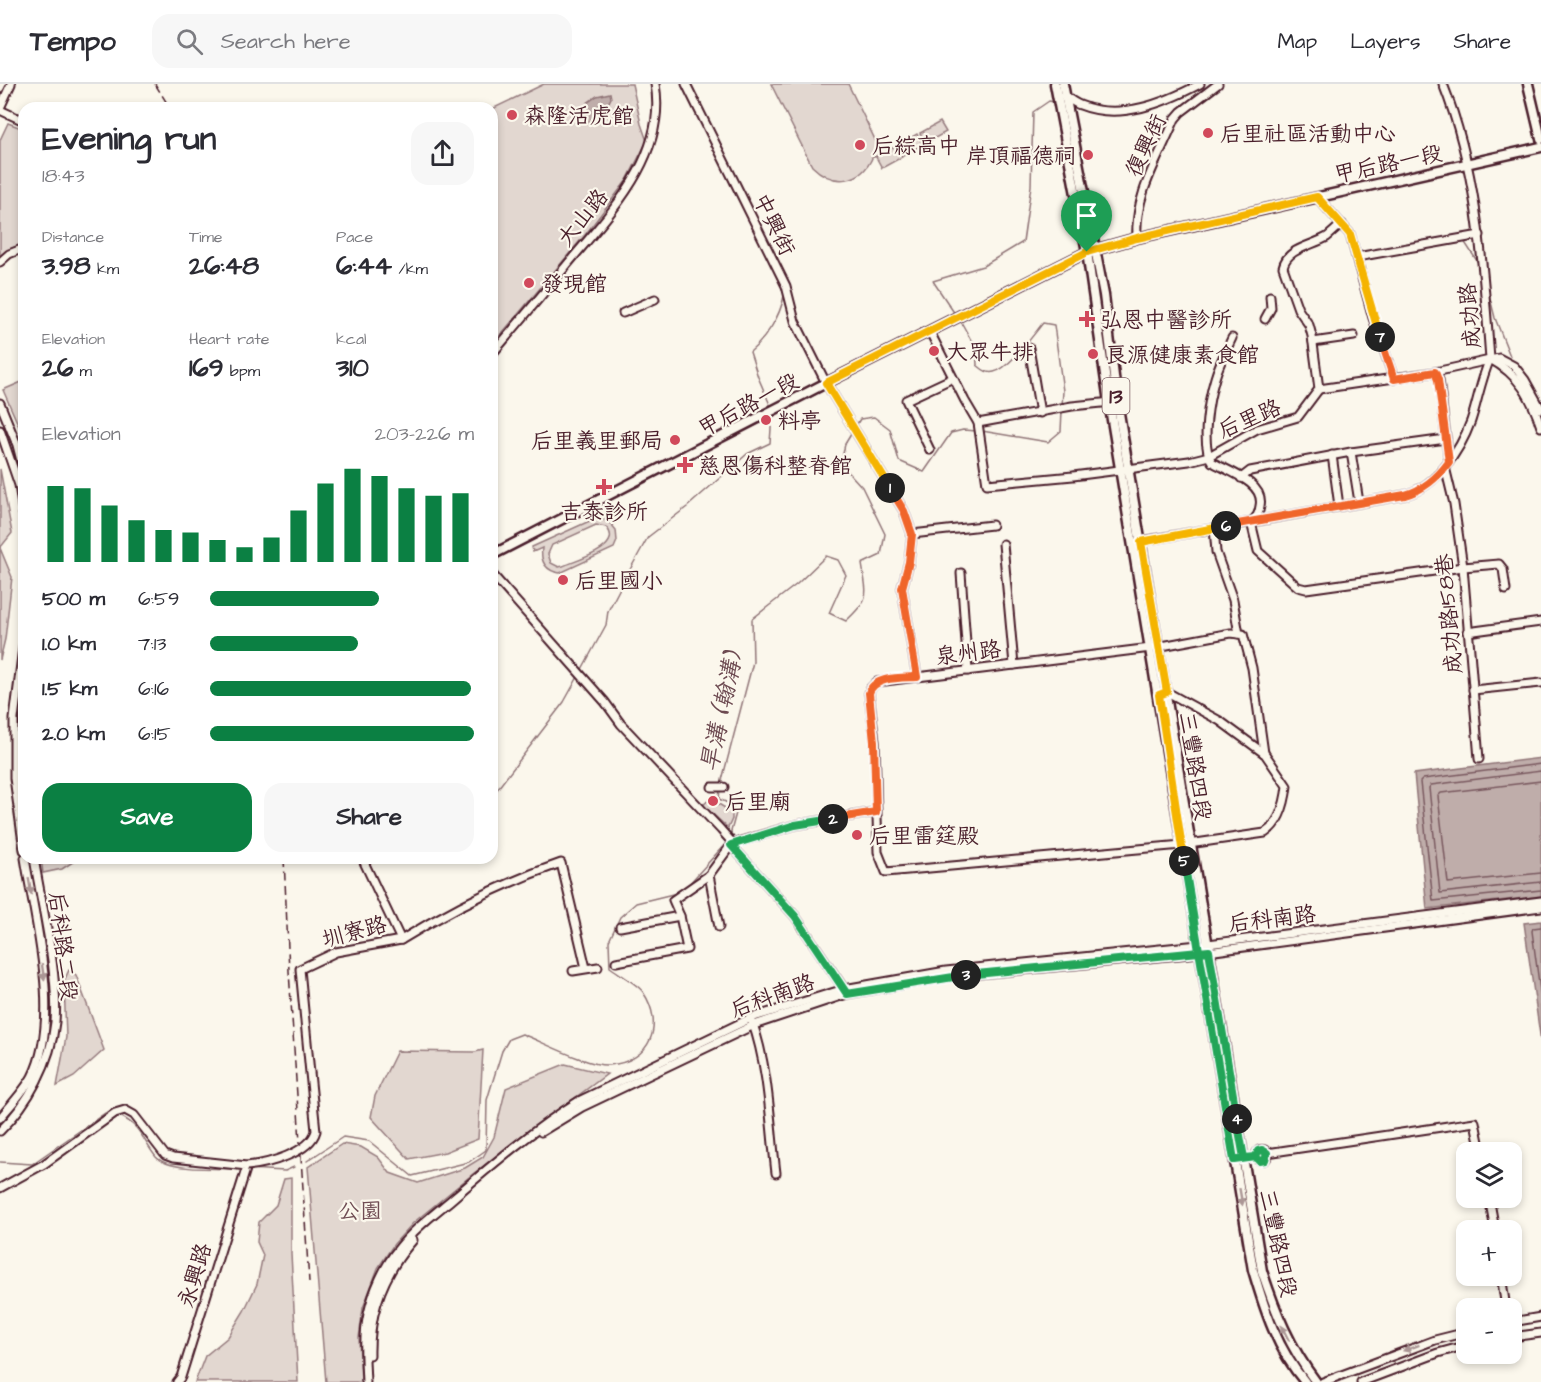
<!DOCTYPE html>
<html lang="en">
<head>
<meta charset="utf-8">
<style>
  :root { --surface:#fff; --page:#f7f7f7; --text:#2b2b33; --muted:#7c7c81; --line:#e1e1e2; --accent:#0b8043 }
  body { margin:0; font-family:"Architects Daughter","LXGW WenKai TC",sans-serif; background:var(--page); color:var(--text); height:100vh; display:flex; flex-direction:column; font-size:22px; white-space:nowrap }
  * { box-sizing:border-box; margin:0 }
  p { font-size:20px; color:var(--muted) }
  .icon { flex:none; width:33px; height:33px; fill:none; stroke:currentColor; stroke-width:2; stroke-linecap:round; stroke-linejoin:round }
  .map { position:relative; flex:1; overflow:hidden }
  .sheet { position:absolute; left:18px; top:18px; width:480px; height:762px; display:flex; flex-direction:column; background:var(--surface); border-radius:18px; box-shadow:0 3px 9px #0003 }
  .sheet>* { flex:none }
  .fabs { position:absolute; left:1456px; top:1058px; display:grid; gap:12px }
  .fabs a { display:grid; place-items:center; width:66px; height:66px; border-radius:12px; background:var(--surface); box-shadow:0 3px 9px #0003; font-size:30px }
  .pin { position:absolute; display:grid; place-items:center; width:51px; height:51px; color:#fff; margin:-62px -26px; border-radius:50% 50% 50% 0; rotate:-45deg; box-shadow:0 0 6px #0007 }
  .pin .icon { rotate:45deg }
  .km { position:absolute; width:30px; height:30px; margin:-15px; border-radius:50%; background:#222; color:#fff; font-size:16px; line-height:30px; text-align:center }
  .round { display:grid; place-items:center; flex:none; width:63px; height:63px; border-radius:18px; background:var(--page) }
  .head { display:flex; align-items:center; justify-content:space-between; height:102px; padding:0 24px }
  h1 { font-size:33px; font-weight:800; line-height:45px }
  .metrics { display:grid; grid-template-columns:repeat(3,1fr); gap:9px; height:102px; padding:6px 24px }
  .metrics div { display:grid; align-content:center }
  .metrics b { font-size:26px; font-weight:800 }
  .metrics small { font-size:16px; font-weight:400 }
  .metrics p { font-size:16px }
  .chart { height:168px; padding:12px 24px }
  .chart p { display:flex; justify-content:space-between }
  .chart svg { width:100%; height:108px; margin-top:6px; stroke:var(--accent); stroke-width:6 }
  .cta { display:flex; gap:12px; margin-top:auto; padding:12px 24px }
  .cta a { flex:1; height:69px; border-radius:18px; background:var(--accent); color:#fff; font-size:24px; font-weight:800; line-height:69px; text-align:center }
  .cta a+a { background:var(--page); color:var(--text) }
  ul { padding:0 24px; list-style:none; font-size:20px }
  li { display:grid; grid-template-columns:96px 72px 1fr; align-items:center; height:45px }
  li i { height:15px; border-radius:8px; background:var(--accent) }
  header { display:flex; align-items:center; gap:36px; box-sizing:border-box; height:84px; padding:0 30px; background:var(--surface); border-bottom:2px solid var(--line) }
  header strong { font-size:28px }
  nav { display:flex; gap:33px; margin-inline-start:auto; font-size:21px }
  .search { width:420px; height:54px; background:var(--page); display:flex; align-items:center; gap:15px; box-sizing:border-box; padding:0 21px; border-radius:18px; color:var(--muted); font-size:22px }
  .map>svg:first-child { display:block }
  .green { fill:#e2d7d0; stroke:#967b7e; stroke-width:1.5; fill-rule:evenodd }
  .water { fill:#bfadaa; stroke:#907477; stroke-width:1.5 }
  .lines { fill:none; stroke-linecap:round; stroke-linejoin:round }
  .shore { stroke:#79585e; stroke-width:1.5 }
  .stream { stroke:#907477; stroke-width:1.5 }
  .minor-casing { stroke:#4a1f2b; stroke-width:11 }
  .major-casing { stroke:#4a1f2b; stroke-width:13 }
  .minor { stroke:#fbf7ec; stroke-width:7 }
  .major { stroke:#fbf7ec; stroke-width:8 }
  .rail { stroke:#4a1f2b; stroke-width:1.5; stroke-dasharray:9 4.5; stroke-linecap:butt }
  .minor-bridge-casing { stroke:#4a1f2b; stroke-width:11; stroke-linecap:butt }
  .minor-bridge { stroke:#fbf7ec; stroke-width:7 }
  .oneway { fill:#ab9695 }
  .split-1-casing { stroke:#fff; stroke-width:12 }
  .split-2-casing { stroke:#fff; stroke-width:12 }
  .split-3-casing { stroke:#fff; stroke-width:12 }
  .split-4-casing { stroke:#fff; stroke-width:12 }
  .split-5-casing { stroke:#fff; stroke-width:12 }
  .split-6-casing { stroke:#fff; stroke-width:12 }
  .split-7-casing { stroke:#fff; stroke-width:12 }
  .split-8-casing { stroke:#fff; stroke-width:12 }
  .split-1 { stroke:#f5b400; stroke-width:8 }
  .split-2 { stroke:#f0652b; stroke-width:8 }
  .split-3 { stroke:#22a559; stroke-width:8 }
  .split-4 { stroke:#22a559; stroke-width:8 }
  .split-5 { stroke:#22a559; stroke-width:8 }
  .split-6 { stroke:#f5b400; stroke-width:8 }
  .split-7 { stroke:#f0652b; stroke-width:8 }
  .split-8 { stroke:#f5b400; stroke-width:8 }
  .poi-dot { fill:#d1495b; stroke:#fbf7ec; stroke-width:2 }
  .labels { text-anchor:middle; stroke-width:4.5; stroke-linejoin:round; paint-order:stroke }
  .shield { fill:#fbf7ec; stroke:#7f6065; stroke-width:1.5 }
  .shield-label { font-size:21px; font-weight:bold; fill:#4a1f2b }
  .poi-label { font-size:22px; fill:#4a1f2b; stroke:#fbf7ec; text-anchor:start }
  .street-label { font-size:22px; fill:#4a1f2b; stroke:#fbf7ec }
  .park-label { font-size:22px; fill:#704d54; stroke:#fbf7ec }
  .water-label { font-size:24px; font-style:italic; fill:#6d4a51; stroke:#fbf7ec }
</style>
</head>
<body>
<header>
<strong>Tempo</strong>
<div class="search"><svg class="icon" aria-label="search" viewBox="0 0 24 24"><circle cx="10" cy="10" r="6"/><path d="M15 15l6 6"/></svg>Search here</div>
<nav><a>Map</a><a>Layers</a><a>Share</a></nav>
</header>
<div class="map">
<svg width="1541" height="1298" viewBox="0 0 1541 1298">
  <rect width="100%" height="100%" fill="#fbf7ec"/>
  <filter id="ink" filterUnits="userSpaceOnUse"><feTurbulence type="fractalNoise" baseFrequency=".0167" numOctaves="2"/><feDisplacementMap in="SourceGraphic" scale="12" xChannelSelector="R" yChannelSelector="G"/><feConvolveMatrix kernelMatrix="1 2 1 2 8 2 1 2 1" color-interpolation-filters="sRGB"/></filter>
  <g filter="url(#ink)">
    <!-- green -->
    <g class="green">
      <path d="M544,0H632L641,40L647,57L627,96L585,151L492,261V25Z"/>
      <path d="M771,0H848L882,70L896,62L902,73L882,84L876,73L879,71L874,73L873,72C861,101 832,102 812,82Z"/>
      <path d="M940,38L946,48L926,59L920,49Z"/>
      <path d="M8,39L24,45V160L7,167L0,173V56Z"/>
      <path d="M917,50L923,61L903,71L898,61Z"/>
      <path d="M24,297V354L3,306Z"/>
      <path d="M0,385L12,449L0,464L12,493L5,555L0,576Z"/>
      <path d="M605,430L607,434L604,436L611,440L616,446L617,457L614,464L560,489C546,487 540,478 542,464L533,468L532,463ZM596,441L606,443C625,463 578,476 563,482L559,483L551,479L548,470L552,461Z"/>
      <path d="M710,715L732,728V735L728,744L703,721Z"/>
      <path d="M41,774H79L62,785L43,789Z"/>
      <path d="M69,886L76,891L104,966L74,993L57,1002L66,953L64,897Z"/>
      <path d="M483,966L478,1055L445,1068L409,1075L371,1033L375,1012L397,967L475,968Z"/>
      <path d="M565,980L607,990L474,1089L413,1139L394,1160L378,1184L363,1224L359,1254L361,1298H326L308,1083L342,1060L361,1063L378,1073L390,1089L418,1099L465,1084L483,1073L494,1053L506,1004Z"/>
      <path d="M291,1094V1170L298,1298H195L205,1272L228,1253L244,1227L257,1200L263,1171L257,1158L259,1138L276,1121L284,1095Z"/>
    </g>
    <!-- water -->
    <g class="water">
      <path d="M610,9L611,14L609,18C595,20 594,27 591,39L584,36L588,23L587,19L597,12Z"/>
      <path d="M1541,674V812L1427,825L1414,690Z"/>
      <path d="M1541,837V958L1524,839Z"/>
    </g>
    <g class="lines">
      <!-- shore -->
      <g class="shore">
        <path d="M1541,680L1423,695L1420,698L1433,817L1541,806"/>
        <path d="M1541,687L1431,701L1429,704L1440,809L1541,798"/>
        <path d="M1541,697L1441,709L1438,712L1448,799L1541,789"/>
        <path d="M1541,843L1533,844L1532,847L1541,914"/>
      </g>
      <!-- stream -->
      <g class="stream">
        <path d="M1464,157L1479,180"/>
        <path d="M1487,202L1495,234L1510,272"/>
        <path d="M955,230L933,197L983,182L1023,158L1031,102L1033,28L1049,17L1054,18"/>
        <path d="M960,236L976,265L977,281C982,285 987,290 994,288C1009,285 1033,251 1043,239L1054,241L1063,307L1062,322"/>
        <path d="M771,323L758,293L750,268C766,254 780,233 784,212"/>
        <path d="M855,343L860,335L874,333L890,345L899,377L924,388L951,349L963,346L977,347"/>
        <path d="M982,347L1048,358L1061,347L1062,327"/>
        <path d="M581,587L606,541L608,527L622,500L648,453L687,423L747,370L770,359L772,331"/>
        <path d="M721,700L753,578L752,535L797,500L826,472L838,476L846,491L829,529L846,537C871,514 867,512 862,480L881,471L885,450L862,403L841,380L845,360L853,347"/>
        <path d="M720,705L719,715L730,720L736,729L730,751"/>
        <path d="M492,712L564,618L579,591"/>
        <path d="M688,801L727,758"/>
        <path d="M120,1032C142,1043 142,1056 156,1073C170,1088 223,1084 243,1085"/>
        <path d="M307,1077L343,1053L369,1057L412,1092L469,1078L486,1066L487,1016L502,967L509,955L522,950C543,958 590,983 609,981C651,978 665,941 643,908C639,901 618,889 610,883L609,857L620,833L636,819L677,809"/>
        <path d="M0,1078L32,1080L105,1029L113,1028"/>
        <path d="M248,1085L285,1087L294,1083"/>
      </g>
      <!-- minor casing -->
      <g class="minor-casing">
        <g id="minor">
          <path d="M686,0L786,202L795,237L826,299L904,427L912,450L909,478L902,504L917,593"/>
          <path d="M0,4L2,0"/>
          <path d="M1064,12C1069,14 1074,19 1080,21C1120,37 1164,19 1200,0"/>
          <path d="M0,24L11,0"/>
          <path d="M0,26L24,37"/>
          <path d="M1317,113L1350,150L1373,234L1394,295"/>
          <path d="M1137,154C1134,111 1159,74 1175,35L1181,28L1218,0"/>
          <path d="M1357,173L1480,151"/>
          <path d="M0,178L9,170L24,164"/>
          <path d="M623,229L655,215"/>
          <path d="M1265,235L1271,224L1270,212"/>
          <path d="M930,248L965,317L978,339L987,400L1073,392L1189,377L1209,372L1257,345L1298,333L1319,305L1312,252L1309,241L1298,225L1283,183C1287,164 1312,162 1327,153C1332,149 1337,144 1342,140"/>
          <path d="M1232,254C1226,267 1219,280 1215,294C1209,314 1200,360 1212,378C1230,388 1265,399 1260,422C1259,430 1257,433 1251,438L1258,467L1298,503L1306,505L1463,483L1499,480L1503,485L1506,506"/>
          <path d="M1313,258L1354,252"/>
          <path d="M1029,264L1040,329"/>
          <path d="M492,270C517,241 541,212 566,182C608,131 668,73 655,0"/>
          <path d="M1490,275C1519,291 1531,312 1541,343"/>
          <path d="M1435,288L1439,296L1449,378"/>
          <path d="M1319,305L1435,288L1499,274L1514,282L1525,296L1541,325"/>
          <path d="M0,319L17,361L24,388"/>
          <path d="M978,339L1072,322L1112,318"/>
          <path d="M0,346L19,401L24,435"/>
          <path d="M930,366L906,316L953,294"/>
          <path d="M1351,368L1359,418"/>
          <path d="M1332,371L1339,422"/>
          <path d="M1445,383L1454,420L1463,483L1479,675"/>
          <path d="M1241,394L1250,387L1351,368L1446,355"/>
          <path d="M1214,444L1216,468L1233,516L1239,550H1243L1252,584L1264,669"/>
          <path d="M912,450L992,441"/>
          <path d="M1137,458L1405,411C1437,402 1460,367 1471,337C1478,316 1481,295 1490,275C1483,182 1478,88 1443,0"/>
          <path d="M1003,460L1014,581"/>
          <path d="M961,489L968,587"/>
          <path d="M492,490L605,618L621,640L721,746L730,756L731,761L795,832L846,908"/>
          <path d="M1467,548L1541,538"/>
          <path d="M24,556L14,635V694L24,766"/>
          <path d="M1473,606L1541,599"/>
          <path d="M1163,609L1167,608L1220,637L1265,670L1287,702C1285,720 1280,739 1265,749L1182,761L886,788L878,768L875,658L869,609L871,604L877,598L1151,564L1231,549L1239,550"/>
          <path d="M24,628V694"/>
          <path d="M712,703H724"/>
          <path d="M709,791L719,843"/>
          <path d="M620,843L680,832"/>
          <path d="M401,856C451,825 505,798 561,779L586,884"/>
          <path d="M616,878L687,865L680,832L673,816L709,791L731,761L738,758L795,741L876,728"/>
          <path d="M573,887L598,883"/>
          <path d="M752,937C769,985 770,1039 776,1089"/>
          <path d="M310,989L300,885L336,868L401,856L362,774"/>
          <path d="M0,1034C10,1022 24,1007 32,993C62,934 35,838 25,774"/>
          <path d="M0,1047C29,1019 51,978 55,938C59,890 42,824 34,774"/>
          <path d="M541,1048L582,1023L754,941L847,910L947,893L1200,869L1541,823"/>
          <circle cx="1262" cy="1071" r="5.5"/>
          <path d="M1267,1069L1475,1038L1481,1068"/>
          <path d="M0,1104L44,1080L115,1029L125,1026L134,1031L165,1071L173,1074L247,1082L181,1293L177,1298"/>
          <path d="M1489,1113L1495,1146"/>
          <path d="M1501,1191L1506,1224"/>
          <path d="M1512,1238L1541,1233"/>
          <path d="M1512,1253L1541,1249"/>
          <path d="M370,1271C369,1228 384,1189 413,1156"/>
          <path d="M366,1298C365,1275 363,1252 368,1230C373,1207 384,1182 399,1164C414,1145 434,1130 452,1115C493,1080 534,1045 579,1017L751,934L844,905L946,887L1208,860L1541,817"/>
          <path d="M1323,1298L1435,1256L1467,1248"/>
          <path d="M1361,1298L1438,1269L1467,1261"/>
        </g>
      </g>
      <!-- major casing -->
      <g class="major-casing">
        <g id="major">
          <path d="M1055,0L1087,168L1109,318L1253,1186C1265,1227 1277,1265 1305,1298"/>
          <path d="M1063,0L1104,211L1117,317L1262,1187C1276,1229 1289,1262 1316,1298"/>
          <path d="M1528,0L1541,55"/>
          <path d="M492,471L826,299L1087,168L1137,154L1541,63"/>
        </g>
      </g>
      <!-- minor -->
      <use href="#minor" class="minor"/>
      <!-- major -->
      <use href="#major" class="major"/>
      <!-- rail -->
      <g class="rail">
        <path d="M155,0L170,24"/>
        <path d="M284,774L289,887L309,1198"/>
      </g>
      <!-- minor-bridge casing -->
      <g class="minor-bridge-casing">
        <path id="minor-bridge" d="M247,1082C267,1080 310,1069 316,1047L310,989"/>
      </g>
      <!-- minor-bridge -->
      <use href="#minor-bridge" class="minor-bridge"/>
    </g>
    <!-- one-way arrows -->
    <defs><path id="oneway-solid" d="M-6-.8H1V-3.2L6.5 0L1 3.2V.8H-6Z" transform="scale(1.5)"/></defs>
    <g class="oneway">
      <use href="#oneway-solid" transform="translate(30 802) rotate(81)"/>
      <use href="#oneway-solid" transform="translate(43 888) rotate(82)"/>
      <use href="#oneway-solid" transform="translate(1241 1113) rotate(80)"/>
      <use href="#oneway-solid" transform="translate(1285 1249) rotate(-117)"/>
      <use href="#oneway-solid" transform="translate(1411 1264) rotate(160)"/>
    </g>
  </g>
  <g class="lines" filter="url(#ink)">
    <!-- split-1 casing -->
    <g class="split-1-casing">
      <path id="split-1" d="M890,404L826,299L1087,168"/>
    </g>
    <!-- split-2 casing -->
    <g class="split-2-casing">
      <path id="split-2" d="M833,735L876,728L874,658L869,609C874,592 902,594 917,593L902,504L909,478L912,450L904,427L890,404"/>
    </g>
    <!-- split-3 casing -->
    <g class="split-3-casing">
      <path id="split-3" d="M833,735L795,741L731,761L795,832L847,910L966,891"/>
    </g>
    <!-- split-4 casing -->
    <g class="split-4-casing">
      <path id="split-4" d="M966,891L1209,867L1237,1035"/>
    </g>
    <!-- split-5 casing -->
    <g class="split-5-casing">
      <path id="split-5" d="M1184,777L1234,1076L1256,1073L1260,1077L1265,1076L1267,1069L1262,1066L1258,1067L1256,1073L1244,1074L1237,1035"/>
    </g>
    <!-- split-6 casing -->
    <g class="split-6-casing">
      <path id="split-6" d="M1184,777L1159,611L1167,608L1141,458L1226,442"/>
    </g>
    <!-- split-7 casing -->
    <g class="split-7-casing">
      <path id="split-7" d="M1226,442L1405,411C1423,406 1438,393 1449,378L1438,296L1435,288L1394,295L1380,253"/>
    </g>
    <!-- split-8 casing -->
    <g class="split-8-casing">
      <path id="split-8" d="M1087,168L1137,154L1317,113L1350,150L1380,253"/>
    </g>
    <!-- split-1 -->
    <use href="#split-1" class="split-1"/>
    <!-- split-2 -->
    <use href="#split-2" class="split-2"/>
    <!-- split-3 -->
    <use href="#split-3" class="split-3"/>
    <!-- split-4 -->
    <use href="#split-4" class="split-4"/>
    <!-- split-5 -->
    <use href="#split-5" class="split-5"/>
    <!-- split-6 -->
    <use href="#split-6" class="split-6"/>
    <!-- split-7 -->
    <use href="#split-7" class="split-7"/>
    <!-- split-8 -->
    <use href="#split-8" class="split-8"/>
  </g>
  <!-- markers -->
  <g class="poi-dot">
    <circle cx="512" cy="31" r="6"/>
    <circle cx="1208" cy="49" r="6"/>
    <circle cx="860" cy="61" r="6"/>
    <circle cx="1088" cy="71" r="6"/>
    <circle cx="529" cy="199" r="6"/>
    <path d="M1084 226h6v6h6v6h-6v6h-6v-6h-6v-6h6z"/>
    <circle cx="934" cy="267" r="6"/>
    <circle cx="1093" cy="270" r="6"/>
    <circle cx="766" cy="336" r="6"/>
    <circle cx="675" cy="356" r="6"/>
    <path d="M682 372h6v6h6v6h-6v6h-6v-6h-6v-6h6z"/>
    <path d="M601 394h6v6h6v6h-6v6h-6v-6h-6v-6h6z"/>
    <circle cx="563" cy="496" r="6"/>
    <circle cx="713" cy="717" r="6"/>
    <circle cx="857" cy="751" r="6"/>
  </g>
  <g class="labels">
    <!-- shield labels -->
    <rect class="shield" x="1102.5" y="294" width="27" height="36" rx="4.5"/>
    <g class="shield-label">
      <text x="1116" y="319">13</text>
    </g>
    <!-- poi labels -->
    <g class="poi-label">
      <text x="524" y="39">森隆活虎館</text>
      <text x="1220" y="57">后里社區活動中心</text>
      <text x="872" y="69">后綜高中</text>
      <text x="1076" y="79" text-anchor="end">岸頂福德祠</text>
      <text x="541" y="207">發現館</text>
      <text x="1100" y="243">弘恩中醫診所</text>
      <text x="946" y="275">大眾牛排</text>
      <text x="1105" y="278">良源健康素食館</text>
      <text x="778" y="344">料亭</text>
      <text x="663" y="364" text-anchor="end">后里義里郵局</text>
      <text x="698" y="389">慈恩傷科整脊館</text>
      <text x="604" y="435" text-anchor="middle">吉泰診所</text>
      <text x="575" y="504">后里國小</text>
      <text x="725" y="725">后里廟</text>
      <text x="869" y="759">后里雷筳殿</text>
    </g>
    <!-- street labels -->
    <g class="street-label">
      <text transform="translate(1145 61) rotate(-65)" y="8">復興街</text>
      <text transform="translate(1388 79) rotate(-12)" y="8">甲后路一段</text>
      <text transform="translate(582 133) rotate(-51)" y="8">大山路</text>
      <text transform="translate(775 140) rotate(64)" y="8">中興街</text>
      <text transform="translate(1469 232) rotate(-95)" y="8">成功路</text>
      <text transform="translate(748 320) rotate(-28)" y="8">甲后路一段</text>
      <text transform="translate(1249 334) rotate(-23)" y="8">后里路</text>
      <text transform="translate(1448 530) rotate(-95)" y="8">成功路158巷</text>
      <text transform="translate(968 568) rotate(-7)" y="8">泉州路</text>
      <text transform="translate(1196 682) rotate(81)" y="8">三豐路四段</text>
      <text transform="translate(1272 834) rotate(-7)" y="8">后科南路</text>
      <text transform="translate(354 847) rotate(-15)" y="8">圳寮路</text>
      <text transform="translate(64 862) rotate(83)" y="8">后科路二段</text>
      <text transform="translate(772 911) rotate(-20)" y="8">后科南路</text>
      <text transform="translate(1279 1159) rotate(78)" y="8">三豐路四段</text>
      <text transform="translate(194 1191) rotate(-73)" y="8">永興路</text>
    </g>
    <!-- park labels -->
    <g class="park-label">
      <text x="360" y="1134">公園</text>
    </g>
    <!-- water labels -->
    <g class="water-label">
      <text transform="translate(721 628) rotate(-78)" y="8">旱溝 (翰溝)</text>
    </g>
  </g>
</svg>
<div class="fabs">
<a><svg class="icon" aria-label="layers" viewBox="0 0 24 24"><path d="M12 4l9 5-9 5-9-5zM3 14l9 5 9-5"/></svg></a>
<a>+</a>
<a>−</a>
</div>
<div class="pin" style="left:1087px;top:168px;background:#1e9e55"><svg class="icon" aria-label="arrive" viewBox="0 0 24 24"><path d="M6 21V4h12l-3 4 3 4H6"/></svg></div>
<b class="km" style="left:890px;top:404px">1</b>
<b class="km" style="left:833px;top:735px">2</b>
<b class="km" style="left:966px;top:891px">3</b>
<b class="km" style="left:1237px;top:1035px">4</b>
<b class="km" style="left:1184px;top:777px">5</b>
<b class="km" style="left:1226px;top:442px">6</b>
<b class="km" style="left:1380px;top:253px">7</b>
<section class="sheet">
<div class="head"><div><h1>Evening run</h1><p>18:43</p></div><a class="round"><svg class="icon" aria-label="share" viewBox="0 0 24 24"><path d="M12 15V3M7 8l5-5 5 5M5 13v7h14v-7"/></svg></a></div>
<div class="metrics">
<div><p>Distance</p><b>3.98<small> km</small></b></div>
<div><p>Time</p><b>26:48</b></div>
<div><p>Pace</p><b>6:44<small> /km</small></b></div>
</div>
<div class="metrics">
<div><p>Elevation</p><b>26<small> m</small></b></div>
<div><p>Heart rate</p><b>169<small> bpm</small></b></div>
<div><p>kcal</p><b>310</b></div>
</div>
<div class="chart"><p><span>Elevation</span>203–226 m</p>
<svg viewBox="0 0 160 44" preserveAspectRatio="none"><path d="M5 44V13M15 44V14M25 44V21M35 44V27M45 44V31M55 44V32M65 44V35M75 44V38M85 44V34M95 44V23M105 44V12M115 44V6M125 44V9M135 44V14M145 44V17M155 44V16"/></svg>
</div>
<ul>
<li><b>500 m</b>6:59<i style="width:64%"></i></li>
<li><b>1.0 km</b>7:13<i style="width:56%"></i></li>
<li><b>1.5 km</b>6:16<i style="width:99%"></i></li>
<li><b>2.0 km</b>6:15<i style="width:100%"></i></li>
</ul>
<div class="cta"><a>Save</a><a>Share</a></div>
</section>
</div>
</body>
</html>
